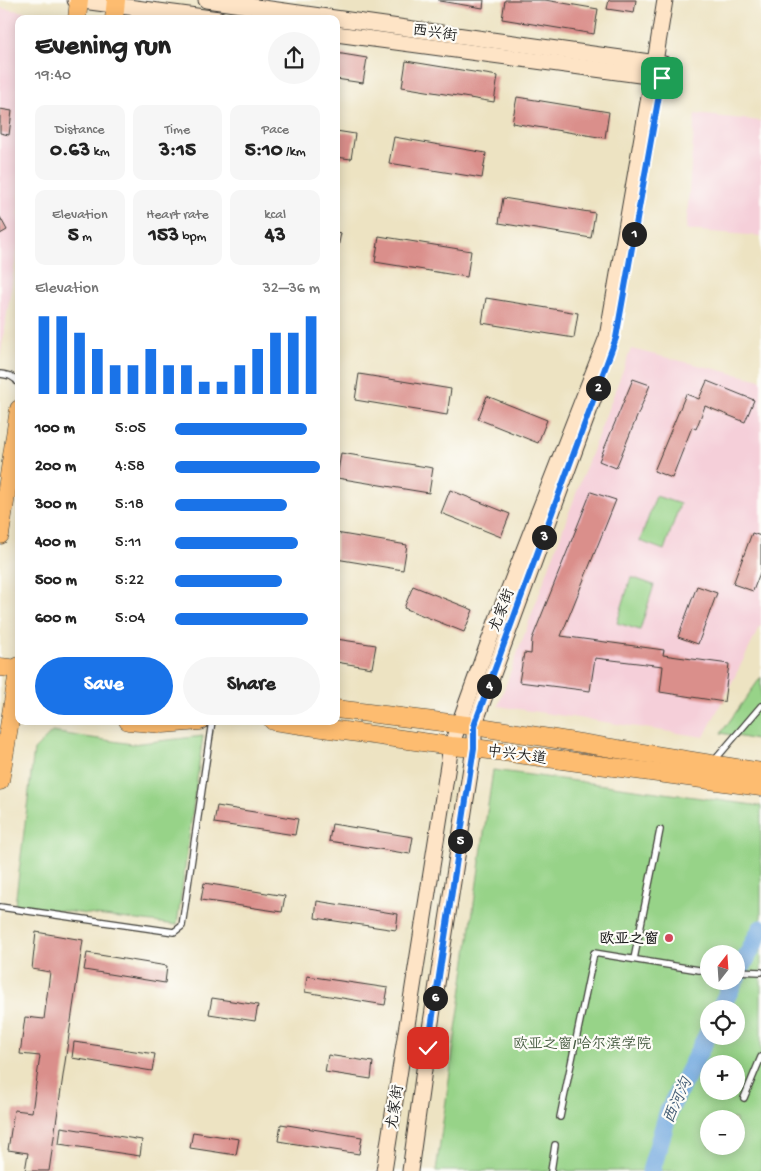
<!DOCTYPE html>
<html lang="en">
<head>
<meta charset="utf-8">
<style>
  :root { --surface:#fff; --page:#f6f6f6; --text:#222; --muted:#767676; --accent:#1a73e8 }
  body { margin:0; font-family:"Gochi Hand","LXGW WenKai TC",sans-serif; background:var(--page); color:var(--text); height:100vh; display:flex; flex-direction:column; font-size:19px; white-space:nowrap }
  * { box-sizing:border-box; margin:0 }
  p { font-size:16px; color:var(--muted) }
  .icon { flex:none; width:28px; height:28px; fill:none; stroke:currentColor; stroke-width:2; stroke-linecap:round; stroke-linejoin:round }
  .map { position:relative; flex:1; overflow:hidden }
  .side { position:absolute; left:15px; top:15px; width:325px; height:710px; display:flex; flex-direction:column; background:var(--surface); border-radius:10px; box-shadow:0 2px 12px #0003 }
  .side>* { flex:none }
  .needle { width:32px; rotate:17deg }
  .buttons { position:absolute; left:700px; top:945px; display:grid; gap:10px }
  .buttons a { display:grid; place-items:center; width:45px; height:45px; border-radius:50%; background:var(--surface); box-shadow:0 2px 12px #0003; font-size:25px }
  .pin { position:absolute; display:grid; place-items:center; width:42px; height:42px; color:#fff; margin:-21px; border-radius:10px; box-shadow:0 2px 8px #0006 }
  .km { position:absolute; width:25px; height:25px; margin:-12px; border-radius:50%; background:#222; color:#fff; font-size:14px; line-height:25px; text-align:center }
  .round { display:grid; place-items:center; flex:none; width:52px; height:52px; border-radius:26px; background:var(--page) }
  .overview { display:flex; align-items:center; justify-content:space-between; height:85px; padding:0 20px }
  h1 { font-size:28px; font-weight:800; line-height:38px }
  .metrics { display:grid; grid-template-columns:repeat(3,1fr); gap:8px; height:85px; padding:5px 20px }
  .metrics div { display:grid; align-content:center; border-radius:10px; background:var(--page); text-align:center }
  .metrics b { font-size:21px; font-weight:800 }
  .metrics small { font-size:14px; font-weight:400 }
  .metrics p { font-size:14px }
  .chart { height:140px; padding:10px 20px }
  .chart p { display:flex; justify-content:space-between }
  .chart svg { width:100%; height:90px; margin-top:5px; stroke:var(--accent); stroke-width:6 }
  .action { display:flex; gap:10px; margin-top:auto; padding:10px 20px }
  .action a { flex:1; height:58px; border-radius:30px; background:var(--accent); color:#fff; font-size:20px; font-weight:800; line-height:58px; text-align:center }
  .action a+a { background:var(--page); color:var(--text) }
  ul { padding:0 20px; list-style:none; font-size:16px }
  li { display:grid; grid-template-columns:80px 60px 1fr; align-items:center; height:38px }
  li i { height:12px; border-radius:6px; background:var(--accent) }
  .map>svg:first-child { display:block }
  .built { fill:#f5cfd9 }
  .green { fill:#97d388; stroke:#5a7852; fill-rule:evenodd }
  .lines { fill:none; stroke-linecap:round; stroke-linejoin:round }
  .river { stroke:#71a8df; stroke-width:19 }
  .building { fill:#da8f8b }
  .lane-casing { stroke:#3b3a35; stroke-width:8 }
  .secondary-casing { stroke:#3b3a35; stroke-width:17 }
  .primary-casing { stroke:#3b3a35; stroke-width:19 }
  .lane { stroke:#fff; stroke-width:5.5 }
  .secondary { stroke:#fee4c6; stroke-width:15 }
  .primary { stroke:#fdbc70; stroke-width:18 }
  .route-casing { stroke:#fff; stroke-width:10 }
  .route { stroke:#1a73e8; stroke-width:6 }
  .poi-dot { fill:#d1495b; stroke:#fdfcf7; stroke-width:2 }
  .labels { text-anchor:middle; stroke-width:4.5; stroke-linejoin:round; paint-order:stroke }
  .street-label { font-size:15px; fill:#1c1c1c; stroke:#fdfcf7 }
  .poi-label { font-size:15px; font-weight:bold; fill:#1c1c1c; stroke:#fdfcf7; text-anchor:end }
  .park-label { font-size:15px; fill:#475c42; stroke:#fdfcf7 }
  .water-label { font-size:16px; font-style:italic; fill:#425b74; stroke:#fdfcf7 }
</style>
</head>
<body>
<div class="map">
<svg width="761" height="1171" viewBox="0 0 761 1171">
  <rect width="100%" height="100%" fill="#fdfcf7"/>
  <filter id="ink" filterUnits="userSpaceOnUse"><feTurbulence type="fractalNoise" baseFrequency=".02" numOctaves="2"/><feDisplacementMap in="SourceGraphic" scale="10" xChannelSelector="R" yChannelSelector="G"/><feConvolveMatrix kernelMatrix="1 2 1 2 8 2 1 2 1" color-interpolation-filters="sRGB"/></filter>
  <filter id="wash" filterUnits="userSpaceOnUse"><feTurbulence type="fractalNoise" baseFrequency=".0096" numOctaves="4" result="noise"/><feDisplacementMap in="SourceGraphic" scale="20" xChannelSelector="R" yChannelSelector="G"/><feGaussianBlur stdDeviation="1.12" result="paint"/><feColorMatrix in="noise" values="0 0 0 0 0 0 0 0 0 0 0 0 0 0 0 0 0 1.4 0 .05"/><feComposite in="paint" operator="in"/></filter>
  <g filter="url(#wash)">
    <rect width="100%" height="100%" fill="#ede3c2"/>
    <!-- built -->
    <g class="built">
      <path d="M0,8L52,16L51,19H19V239L0,358Z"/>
      <path d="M695,114L761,121V236L686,230Z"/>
      <path d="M631,349L761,380V625L704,737L498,706L581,480Z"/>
    </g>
    <!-- green -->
    <g class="green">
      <path d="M656,496L680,504L664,550L640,541Z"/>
      <path d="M631,577L654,585L640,630L617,623Z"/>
      <path d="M761,677V741L721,733Z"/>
      <path d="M52,732L132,744L203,736L177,925L15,905L34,750Z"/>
      <path d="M493,770L761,806V1171H436ZM709,954H736V981H709ZM709,1009H736V1036H709ZM709,1064H736V1091H709ZM709,1119H736V1146H709Z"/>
    </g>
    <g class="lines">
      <!-- river -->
      <g class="river">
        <path d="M736,978L761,929"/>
        <path d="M720,1009L734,981"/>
        <path d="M651,1171L669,1110L709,1032"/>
      </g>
    </g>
    <g id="blocks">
      <!-- building -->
      <g class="building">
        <path d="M439,0H484L483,8L439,1Z"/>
        <path d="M505,0H545L598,9L594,34L502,19Z"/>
        <path d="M609,0H636L634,13L607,9Z"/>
        <path d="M336,53L367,58L363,83L336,79Z"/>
        <path d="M406,61L498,76L494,102L402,87Z"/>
        <path d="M517,97L609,112L605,138L512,123Z"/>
        <path d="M0,109L12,111L9,135L0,133Z"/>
        <path d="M336,131L355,134L351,159L336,157Z"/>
        <path d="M394,137L486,153L482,178L389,163Z"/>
        <path d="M503,198L595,213L591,238L499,223Z"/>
        <path d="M0,217L7,230L0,234Z"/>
        <path d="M336,232L341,233L337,253H336Z"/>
        <path d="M379,236L471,251L467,277L375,262Z"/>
        <path d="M486,298L578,313L574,338L482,323Z"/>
        <path d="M359,374L451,389L447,415L355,400Z"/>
        <path d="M633,379L650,385L616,468L599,461Z"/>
        <path d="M707,381L754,400L745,422L705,406L696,429L692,427L672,478L654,471L686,394L699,399Z"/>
        <path d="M487,396L547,420L538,443L478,419Z"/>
        <path d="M341,453L433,468L429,493L337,478Z"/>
        <path d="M450,490L510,514L501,537L441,513Z"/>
        <path d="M591,492L616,500L561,636L664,650L663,655L729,664L724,702L660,692L663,666L595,658L590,691L519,682L524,653L531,654L532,639Z"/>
        <path d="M336,533L407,545L403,570L336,559Z"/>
        <path d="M752,533L761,536V570L753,591L733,584Z"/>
        <path d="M413,586L473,610L464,632L404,608Z"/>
        <path d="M697,586L717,593L698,644L678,637Z"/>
        <path d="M336,639L376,645L372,668L336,662Z"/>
        <path d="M217,806L298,819L295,835L214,823Z"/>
        <path d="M332,824L413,837L410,854L329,841Z"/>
        <path d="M204,883L285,896L282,912L201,900Z"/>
        <path d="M317,901L398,914L396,930L315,918Z"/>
        <path d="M36,932L83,940L49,1171H25L28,1153L8,1150L14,1110L32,1112L40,1056L20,1054L25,1017L44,1019L50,972L32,969Z"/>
        <path d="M87,953L167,966L165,983L84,970Z"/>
        <path d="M307,976L388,988L385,1005L305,992Z"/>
        <path d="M212,998L258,1005L255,1021L209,1014Z"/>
        <path d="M74,1042L155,1054L152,1071L72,1058Z"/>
        <path d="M328,1055L373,1062L371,1079L325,1072Z"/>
        <path d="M281,1124L362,1137L359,1154L278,1141Z"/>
        <path d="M61,1127L142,1140L140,1156L59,1144Z"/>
        <path d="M193,1132L239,1139L236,1155L190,1148Z"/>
      </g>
    </g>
  </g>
  <g filter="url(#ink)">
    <use href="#blocks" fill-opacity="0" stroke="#3b3a35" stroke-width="1"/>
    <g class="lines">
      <!-- lane casing -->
      <g class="lane-casing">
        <g id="lane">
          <path d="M0,374C8,375 15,376 19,384"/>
          <path d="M714,761L761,706"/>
          <path d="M0,907L174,932L182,926L212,721"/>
          <path d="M634,959L660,830"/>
          <path d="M736,971L761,972"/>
          <path d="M744,1098L761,1057"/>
          <path d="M560,1117L594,953L699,970H709"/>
          <path d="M551,1171L555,1145"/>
        </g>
      </g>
      <!-- secondary casing -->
      <g class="secondary-casing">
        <g id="secondary">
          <path d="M75,0L219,19"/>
          <path d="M206,0L664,64"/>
          <path d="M336,34L662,78"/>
          <path d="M384,1171L451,746L497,619L607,337L655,62L665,0"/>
          <path d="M410,1171L427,1048L474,748V726L599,384"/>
        </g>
      </g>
      <!-- primary casing -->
      <g class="primary-casing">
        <g id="primary">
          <path d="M77,19L79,0"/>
          <path d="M114,19L116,0"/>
          <path d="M0,535L19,409"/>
          <path d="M0,667L19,669"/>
          <path d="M336,709L474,726L761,772"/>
          <path d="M128,721L163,724L200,721"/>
          <path d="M273,721L451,746L474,748L761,787"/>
          <path d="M0,781L19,666"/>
        </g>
      </g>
      <!-- lane -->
      <use href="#lane" class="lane"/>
      <!-- secondary -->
      <use href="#secondary" class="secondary"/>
      <!-- primary -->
      <use href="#primary" class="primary"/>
    </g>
  </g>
  <g class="lines" filter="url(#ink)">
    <!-- route casing -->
    <g class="route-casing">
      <path id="route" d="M428,1048L474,748V726L616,338L662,78"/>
    </g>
    <!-- route -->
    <use href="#route" class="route"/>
  </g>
  <!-- markers -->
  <circle class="poi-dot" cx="669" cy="938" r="5"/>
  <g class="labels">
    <!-- street labels -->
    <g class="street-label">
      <text transform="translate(435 32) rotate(8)" y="5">西兴街</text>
      <text transform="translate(501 610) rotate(-69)" y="5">尤家街</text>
      <text transform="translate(517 754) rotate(8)" y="5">中兴大道</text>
      <text transform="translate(394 1107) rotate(-81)" y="5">尤家街</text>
    </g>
    <!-- poi labels -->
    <g class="poi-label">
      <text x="659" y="943">欧亚之窗</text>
    </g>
    <!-- park labels -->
    <g class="park-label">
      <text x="582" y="1048">欧亚之窗/哈尔滨学院</text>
    </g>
    <!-- water labels -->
    <g class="water-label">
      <text transform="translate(676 1100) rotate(-66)" y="6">西河沟</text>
    </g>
  </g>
</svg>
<div class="buttons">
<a><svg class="needle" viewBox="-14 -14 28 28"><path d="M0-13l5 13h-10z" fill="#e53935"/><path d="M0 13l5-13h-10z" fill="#767676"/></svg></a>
<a><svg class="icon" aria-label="locate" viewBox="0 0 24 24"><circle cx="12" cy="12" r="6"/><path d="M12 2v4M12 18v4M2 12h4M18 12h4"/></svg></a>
<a>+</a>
<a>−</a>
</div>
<div class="pin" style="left:662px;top:78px;background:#1e9e55"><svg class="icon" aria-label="arrive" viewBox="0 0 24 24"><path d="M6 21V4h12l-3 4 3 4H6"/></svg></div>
<div class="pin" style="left:428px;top:1048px;background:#d93025"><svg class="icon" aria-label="check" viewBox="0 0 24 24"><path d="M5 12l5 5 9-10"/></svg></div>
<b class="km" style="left:634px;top:234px">1</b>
<b class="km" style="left:598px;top:388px">2</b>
<b class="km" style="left:544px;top:537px">3</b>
<b class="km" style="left:489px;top:686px">4</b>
<b class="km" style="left:460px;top:841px">5</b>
<b class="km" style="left:435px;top:998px">6</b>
<section class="side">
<div class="overview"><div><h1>Evening run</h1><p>19:40</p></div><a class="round"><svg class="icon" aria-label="share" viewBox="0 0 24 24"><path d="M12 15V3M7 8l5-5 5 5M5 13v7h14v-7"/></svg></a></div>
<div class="metrics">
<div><p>Distance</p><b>0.63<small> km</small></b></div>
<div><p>Time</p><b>3:15</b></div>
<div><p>Pace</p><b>5:10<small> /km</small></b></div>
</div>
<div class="metrics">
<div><p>Elevation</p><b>5<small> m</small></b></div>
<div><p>Heart rate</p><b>153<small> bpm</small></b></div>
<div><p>kcal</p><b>43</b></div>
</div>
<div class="chart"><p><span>Elevation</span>32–36 m</p>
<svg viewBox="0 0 160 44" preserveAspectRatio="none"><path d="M5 44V6M15 44V6M25 44V14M35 44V22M45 44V30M55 44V30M65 44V22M75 44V30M85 44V30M95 44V38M105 44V38M115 44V30M125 44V22M135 44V14M145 44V14M155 44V6"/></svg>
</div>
<ul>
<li><b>100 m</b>5:05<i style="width:91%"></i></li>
<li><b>200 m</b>4:58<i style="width:100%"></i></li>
<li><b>300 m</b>5:18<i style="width:77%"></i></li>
<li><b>400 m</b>5:11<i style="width:85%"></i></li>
<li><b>500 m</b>5:22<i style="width:74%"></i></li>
<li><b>600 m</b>5:04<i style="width:92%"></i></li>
</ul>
<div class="action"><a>Save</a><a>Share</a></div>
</section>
</div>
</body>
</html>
